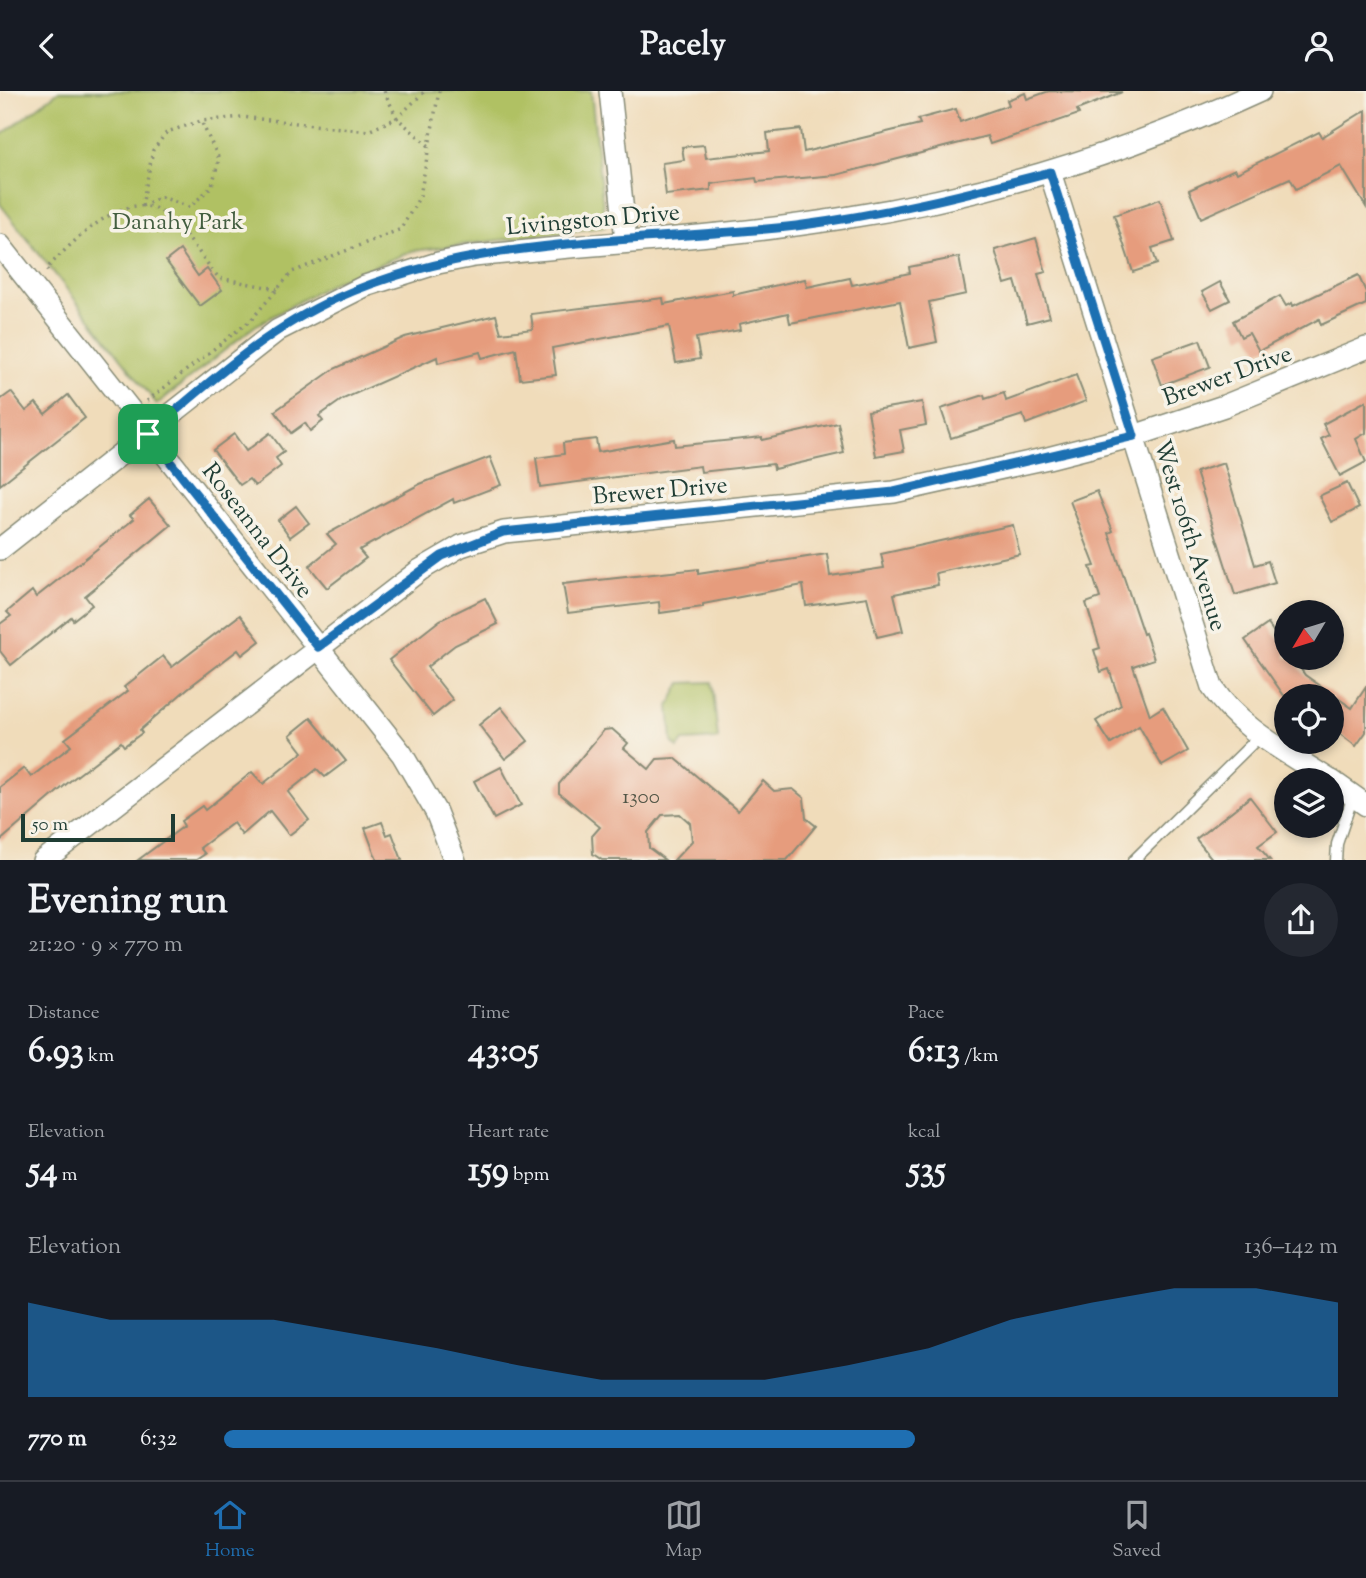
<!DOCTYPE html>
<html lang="en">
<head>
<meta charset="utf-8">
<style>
  :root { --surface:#171b24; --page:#242831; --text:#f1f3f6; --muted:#9ea1a6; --line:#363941; --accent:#1f6fb2 }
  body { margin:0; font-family:"Sorts Mill Goudy",serif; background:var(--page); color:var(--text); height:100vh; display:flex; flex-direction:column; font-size:26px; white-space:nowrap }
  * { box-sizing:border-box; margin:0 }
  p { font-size:23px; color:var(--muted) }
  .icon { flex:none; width:38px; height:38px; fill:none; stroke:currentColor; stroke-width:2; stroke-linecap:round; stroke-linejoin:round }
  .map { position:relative; height:769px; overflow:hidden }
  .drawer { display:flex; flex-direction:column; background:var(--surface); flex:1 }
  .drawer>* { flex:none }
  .needle { width:46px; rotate:232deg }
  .buttons { position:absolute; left:1274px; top:509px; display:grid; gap:14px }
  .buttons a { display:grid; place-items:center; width:70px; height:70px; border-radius:50%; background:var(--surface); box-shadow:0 4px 10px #0003; font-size:35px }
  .scale { position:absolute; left:21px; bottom:18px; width:154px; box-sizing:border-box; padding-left:7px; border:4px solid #1f3d34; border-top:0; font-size:19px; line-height:24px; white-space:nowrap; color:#1f3d34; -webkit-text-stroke:5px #f7f3e8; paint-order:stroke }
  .pin { position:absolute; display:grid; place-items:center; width:60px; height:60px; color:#fff; margin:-30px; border-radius:14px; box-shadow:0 4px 10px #0006 }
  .round { display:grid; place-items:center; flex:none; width:74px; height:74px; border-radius:37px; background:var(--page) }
  .summary { display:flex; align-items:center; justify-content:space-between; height:119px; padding:0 28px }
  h1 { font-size:38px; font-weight:800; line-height:52px }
  .metrics { display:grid; grid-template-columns:repeat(3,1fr); gap:10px; height:119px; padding:7px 28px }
  .metrics div { display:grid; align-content:center }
  .metrics b { font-size:35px; font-weight:800 }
  .metrics small { font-size:19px; font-weight:400 }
  .metrics p { font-size:19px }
  .chart { height:196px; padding:14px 28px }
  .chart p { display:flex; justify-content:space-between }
  .chart svg { width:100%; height:126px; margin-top:7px; fill:var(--accent); opacity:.7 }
  ul { padding:0 28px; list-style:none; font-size:23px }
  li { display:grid; grid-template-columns:112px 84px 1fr; align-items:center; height:52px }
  li i { height:18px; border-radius:9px; background:var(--accent) }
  header { display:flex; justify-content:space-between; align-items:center; height:91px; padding:0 28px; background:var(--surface); font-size:32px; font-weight:800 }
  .tab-bar { display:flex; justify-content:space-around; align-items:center; height:98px; border-top:2px solid var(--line); background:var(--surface); font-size:19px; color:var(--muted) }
  .tab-bar a { display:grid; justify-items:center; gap:4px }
  .tab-bar .on { color:var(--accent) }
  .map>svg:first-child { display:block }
  .green { fill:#b0c164; stroke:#687f4c; stroke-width:2 }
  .building { fill:#e69c7d }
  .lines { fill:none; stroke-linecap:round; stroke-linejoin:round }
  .service-casing { stroke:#888c77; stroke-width:13 }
  .minor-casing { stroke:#888c77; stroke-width:24 }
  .path { stroke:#888c77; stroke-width:3.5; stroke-dasharray:2 5; stroke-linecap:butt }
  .service { stroke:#fff; stroke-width:10 }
  .minor { stroke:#fff; stroke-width:21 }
  .route-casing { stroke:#fff; stroke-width:14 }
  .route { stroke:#1f6fb2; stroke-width:9 }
  .labels { text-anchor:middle; stroke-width:7; stroke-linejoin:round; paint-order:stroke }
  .number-label { font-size:21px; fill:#515546 }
  .street-label { font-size:24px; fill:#1f3d34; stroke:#f7f3e8 }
  .park-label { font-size:24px; fill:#435e40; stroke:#f7f3e8 }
</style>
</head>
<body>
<header><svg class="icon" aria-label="back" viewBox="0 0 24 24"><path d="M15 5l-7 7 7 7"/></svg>Pacely<svg class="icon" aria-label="person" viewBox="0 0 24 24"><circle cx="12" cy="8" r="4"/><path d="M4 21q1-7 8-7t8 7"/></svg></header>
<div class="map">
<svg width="1366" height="770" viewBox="0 0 1366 770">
  <rect width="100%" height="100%" fill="#f7f3e8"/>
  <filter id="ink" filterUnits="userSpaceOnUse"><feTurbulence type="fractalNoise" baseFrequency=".0143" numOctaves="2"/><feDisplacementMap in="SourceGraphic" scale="14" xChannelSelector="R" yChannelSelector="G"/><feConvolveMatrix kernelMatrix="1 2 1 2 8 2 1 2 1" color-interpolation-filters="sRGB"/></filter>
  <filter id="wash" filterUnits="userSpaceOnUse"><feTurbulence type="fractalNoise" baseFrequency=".00686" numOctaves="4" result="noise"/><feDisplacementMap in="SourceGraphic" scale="28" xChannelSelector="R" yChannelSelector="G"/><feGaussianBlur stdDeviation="1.57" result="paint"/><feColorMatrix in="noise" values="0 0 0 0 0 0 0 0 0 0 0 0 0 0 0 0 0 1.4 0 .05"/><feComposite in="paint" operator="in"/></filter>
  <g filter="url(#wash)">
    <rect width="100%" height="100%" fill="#f0dcba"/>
    <!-- green -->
    <g class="green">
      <path d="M59,0H591L605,136L413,160L334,191L255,235L157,313L0,113V45Z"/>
      <path d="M712,591L718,648L683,650L678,657L672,651L669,615L681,592Z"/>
    </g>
    <g id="blocks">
      <!-- building -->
      <g class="building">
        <path d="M1049,0L1122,1L1077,19L1079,23L990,53L987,45L836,84L757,91L756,87L711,93V99L666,104L662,72L684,69L682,56L704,54L706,67L769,60L767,42L801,38L804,61L920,33L918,28L956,18L960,31L1009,14L1007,9L1025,2L1027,8Z"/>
        <path d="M1366,19V116L1341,75L1296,98L1290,87L1201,127L1189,99L1235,78L1237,82L1319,41L1322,46Z"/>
        <path d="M1160,108L1174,150L1152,157L1157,173L1133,181L1114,124Z"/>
        <path d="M1036,147L1046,181L1038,183L1050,226L1027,232L1015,190L1005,193L995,159Z"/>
        <path d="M180,159L198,185L207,178L222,199L200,215L166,170Z"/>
        <path d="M959,166L966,203L929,211L937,251L909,257L900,210L790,232L788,222L739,233L740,239L696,247L700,268L676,272L669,235L552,257L556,284L520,288L516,258L482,267L480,261L438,272L437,266L343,308L319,325L323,330L310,340L305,332L291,342L275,320L334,278L405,246L496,224L501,242L533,238L531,223L663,207L664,213L733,200V204L805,188L807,196L850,187L852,194L910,182L909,176Z"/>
        <path d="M1358,184L1366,201V213L1321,234L1319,228L1259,260L1249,242L1241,246L1233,230L1280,205L1286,215L1292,212L1293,215Z"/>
        <path d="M1220,191L1230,209L1212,218L1202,201Z"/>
        <path d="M1200,249L1210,276L1162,294L1152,266Z"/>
        <path d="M1076,284L1086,310L1026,333L1023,324L951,347L941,318L984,304L985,308L1004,302L1006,310Z"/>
        <path d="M11,301L26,320L36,312L45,323L68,304L85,327L0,394V309Z"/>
        <path d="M1366,310V342L1356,348L1366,371L1340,385L1321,348L1329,344L1323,333Z"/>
        <path d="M922,311L926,334L900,339L904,360L876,365L868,320Z"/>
        <path d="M838,332L844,362L774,378L773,373L701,381L700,375L540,396L536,367L564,363L563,352L596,348L598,361L674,348L675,355L762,346V349Z"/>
        <path d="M270,342L284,361L276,367L281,375L255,395L249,388L240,394L213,359L234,343L246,360Z"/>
        <path d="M490,366L501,394L454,412L453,408L359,459L366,467L327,497L309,475L336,453L327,443L420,393Z"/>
        <path d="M1224,372L1255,474L1268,470L1275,492L1235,504L1196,381Z"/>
        <path d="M1347,392L1359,417L1332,431L1319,405Z"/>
        <path d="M1097,400L1113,440L1109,442L1143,543L1145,542L1154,568L1133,575L1150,624L1163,616L1188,660L1162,675L1139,635L1111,653L1096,630L1121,614L1109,578L1101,581L1094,559L1100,557L1086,512L1100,507L1090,476L1095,475L1070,410Z"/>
        <path d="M149,408L171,434L85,505L92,514L73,529L71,526L11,574L0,560V533L11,525L7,521L32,500L36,506L87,466L134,428L130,424Z"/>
        <path d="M296,415L309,432L290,446L278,429Z"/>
        <path d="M1013,434L1020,463L936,482L938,494L894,503L903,540L877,546L867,506L806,515L803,494L703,513V516L660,522L659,511L568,522L563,493L698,478V483L827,463L830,485L884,477L881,463Z"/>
        <path d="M485,507L498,533L455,554L427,576L453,609L433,625L389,569L440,529Z"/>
        <path d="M240,524L260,550L242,564L238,559L188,597L140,639L142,642L124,655L121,651L70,690L0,750V696L24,677L31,686L71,655L65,648L128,600L124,596L163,565L172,576Z"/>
        <path d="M1268,533L1286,558V567H1293L1305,584L1352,617L1366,596V641L1356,655L1332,637V606H1285L1245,549Z"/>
        <path d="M501,616L528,650L505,668L479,634Z"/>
        <path d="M311,627L346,670L325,686L317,678L288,701L309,729L289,744L270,720L242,744L233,732L200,757L205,763L196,769H138L184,735L181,730L202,715L205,719L252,681L263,693L303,661L290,644Z"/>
        <path d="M612,638L628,652L624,657L649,678L657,668L675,667L738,720L763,690L774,700L793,698L804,707L806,727L816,735L787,769H674L692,750L690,732L680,723L662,724L648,741L649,757L665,769H602L593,763L592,745L600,736L559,702V693L604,639Z"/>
        <path d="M501,676L521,714L494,728L474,690Z"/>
        <path d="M1250,706L1277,741L1258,755L1270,769H1213L1196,748Z"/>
        <path d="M382,731L387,744L392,742L402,769H377L365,737Z"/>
      </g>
    </g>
  </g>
  <g filter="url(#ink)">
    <use href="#blocks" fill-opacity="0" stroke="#888c77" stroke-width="2"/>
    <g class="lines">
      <!-- service casing -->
      <g class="service-casing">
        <g id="service">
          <path d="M1133,770L1261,644"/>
          <path d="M1336,770L1337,753L1353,705"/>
        </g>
      </g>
      <!-- minor casing -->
      <g class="minor-casing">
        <g id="minor">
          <path d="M610,0L626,149"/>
          <path d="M1050,81L1212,596C1240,639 1289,662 1331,690"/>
          <path d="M0,154L402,663L436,721L455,770"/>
          <path d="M0,458L278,239L365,195L438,172L474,165C597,152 722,147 844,127C988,105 1128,61 1260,0"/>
          <path d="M1332,690L1366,714"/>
          <path d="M43,770L420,479L461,455L504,441L894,401L1048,367L1134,345L1224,315L1366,257"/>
        </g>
      </g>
      <!-- path -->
      <g class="path">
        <path d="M384,0L397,27L429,55"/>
        <path d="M142,115L153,59L167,41L201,30L242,26L368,40L397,27L425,0"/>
        <path d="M142,115L161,106L190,116L212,95L219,68L201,30"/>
        <path d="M48,180L46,178C71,153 129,90 167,125C187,142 202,167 219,187L277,198"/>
        <path d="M147,310L251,229L292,181L401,138L420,105L439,0"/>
      </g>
      <!-- service -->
      <use href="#service" class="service"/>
      <!-- minor -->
      <use href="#minor" class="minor"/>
    </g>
  </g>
  <g class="lines" filter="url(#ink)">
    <!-- route casing -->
    <g class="route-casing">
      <path id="route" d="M1050,81L1134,345L894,401L503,441L442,465L318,556L148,343C208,293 265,239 337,207C478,143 645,152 796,135C882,124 967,103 1050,81Z"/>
    </g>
    <!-- route -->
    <use href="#route" class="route"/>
  </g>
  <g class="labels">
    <!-- number labels -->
    <g class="number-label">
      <text x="641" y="712">1300</text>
    </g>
    <!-- street labels -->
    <g class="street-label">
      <text transform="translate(593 128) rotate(-5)" y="8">Livingston Drive</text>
      <text transform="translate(1227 284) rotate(-20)" y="8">Brewer Drive</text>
      <text transform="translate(660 399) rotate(-5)" y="8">Brewer Drive</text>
      <text transform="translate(258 439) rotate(52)" y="8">Roseanna Drive</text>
      <text transform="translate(1191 444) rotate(73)" y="8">West 106th Avenue</text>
    </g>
    <!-- park labels -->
    <g class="park-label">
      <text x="178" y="138">Danahy Park</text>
    </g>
  </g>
</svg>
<div class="buttons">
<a><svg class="needle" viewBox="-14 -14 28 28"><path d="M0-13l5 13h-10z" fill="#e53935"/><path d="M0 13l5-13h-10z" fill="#9ea1a6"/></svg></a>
<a><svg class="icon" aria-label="locate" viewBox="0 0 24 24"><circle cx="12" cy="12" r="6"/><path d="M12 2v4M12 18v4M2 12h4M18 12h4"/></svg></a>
<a><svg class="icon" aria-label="layers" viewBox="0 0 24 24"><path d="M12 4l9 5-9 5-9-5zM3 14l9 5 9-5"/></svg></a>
</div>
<div class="scale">50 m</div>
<div class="pin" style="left:148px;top:343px;background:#1e9e55"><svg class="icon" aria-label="arrive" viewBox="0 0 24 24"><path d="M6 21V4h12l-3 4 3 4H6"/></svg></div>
</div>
<section class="drawer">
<div class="summary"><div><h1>Evening run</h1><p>21:20 · 9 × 770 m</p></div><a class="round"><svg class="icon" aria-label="share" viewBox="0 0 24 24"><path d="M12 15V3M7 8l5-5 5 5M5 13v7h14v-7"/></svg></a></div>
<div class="metrics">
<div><p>Distance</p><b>6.93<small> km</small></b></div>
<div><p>Time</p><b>43:05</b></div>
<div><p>Pace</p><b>6:13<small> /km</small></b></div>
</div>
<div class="metrics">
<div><p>Elevation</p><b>54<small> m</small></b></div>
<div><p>Heart rate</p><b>159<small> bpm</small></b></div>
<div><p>kcal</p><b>535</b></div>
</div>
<div class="chart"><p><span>Elevation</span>136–142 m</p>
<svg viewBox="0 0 160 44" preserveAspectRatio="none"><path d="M0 44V11L10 17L20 17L30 17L40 22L50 27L60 33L70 38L80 38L90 38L100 33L110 27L120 17L130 11L140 6L150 6L160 11V44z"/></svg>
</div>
<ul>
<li><b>770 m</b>6:32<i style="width:62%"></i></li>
</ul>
</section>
<nav class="tab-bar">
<a class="on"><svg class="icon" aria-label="home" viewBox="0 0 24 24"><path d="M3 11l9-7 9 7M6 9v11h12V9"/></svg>Home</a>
<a><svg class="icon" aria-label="map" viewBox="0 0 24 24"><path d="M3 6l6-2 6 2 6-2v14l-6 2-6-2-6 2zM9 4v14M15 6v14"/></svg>Map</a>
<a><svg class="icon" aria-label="saved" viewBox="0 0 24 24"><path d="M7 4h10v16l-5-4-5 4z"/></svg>Saved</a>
</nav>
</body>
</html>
